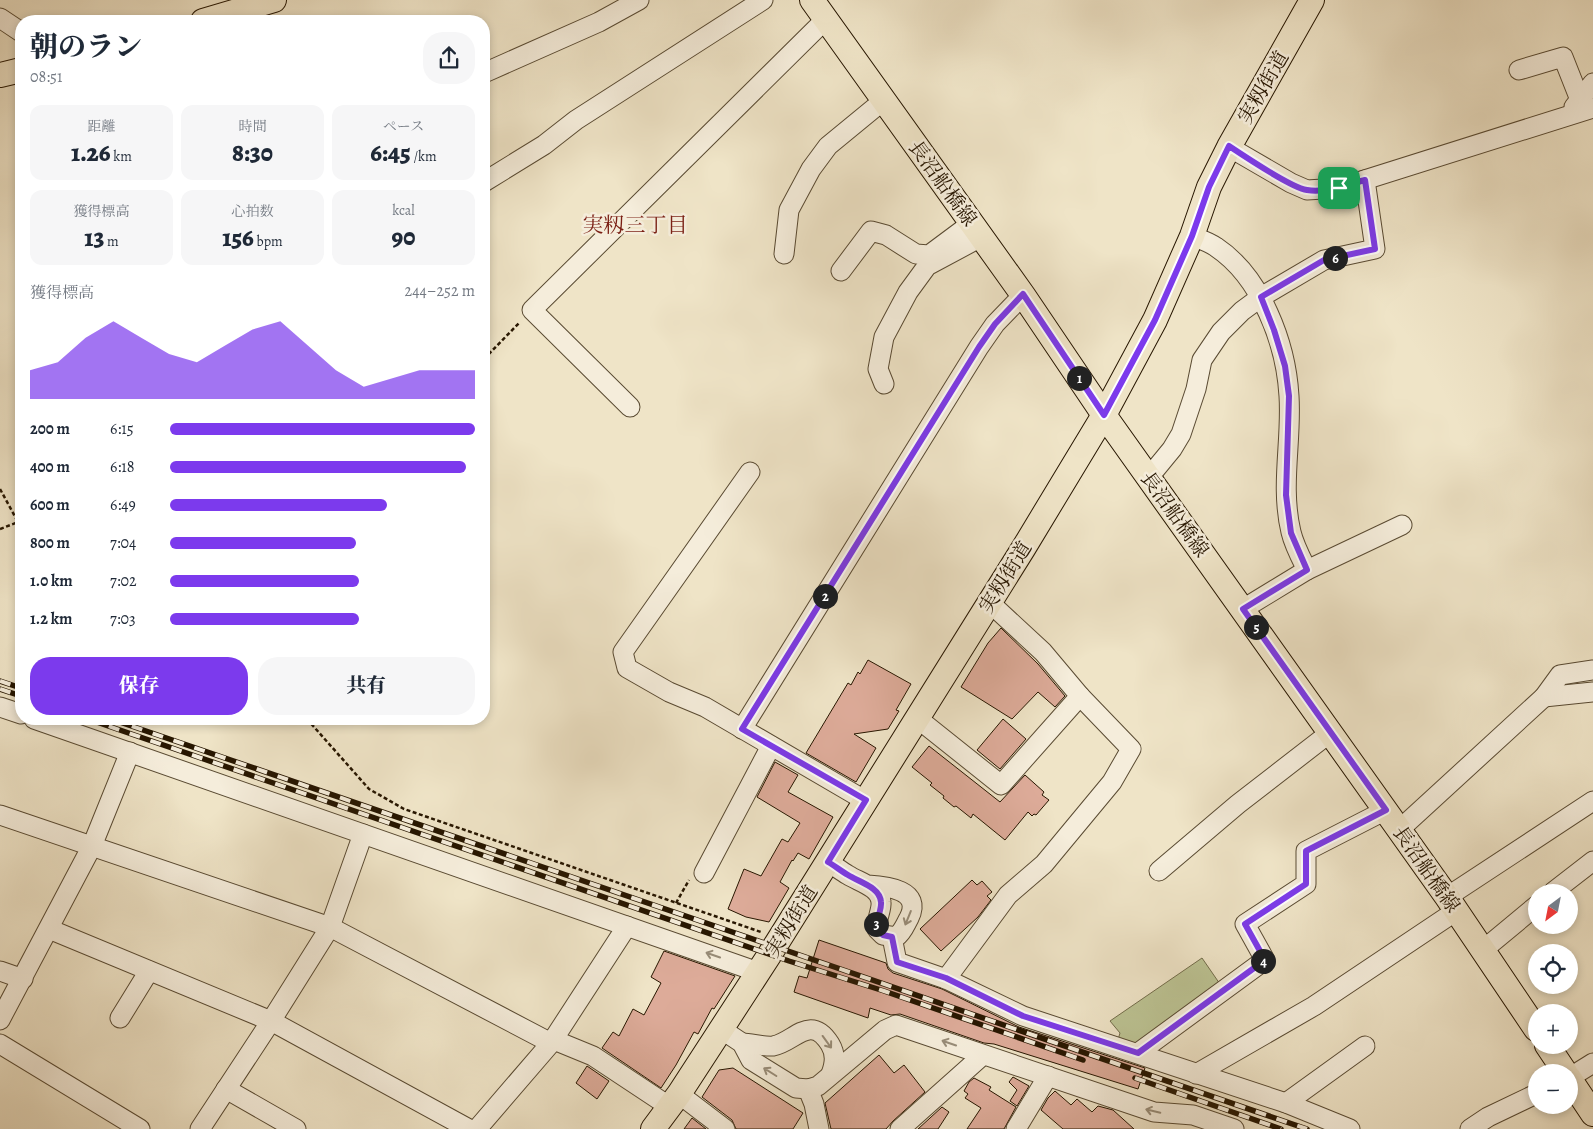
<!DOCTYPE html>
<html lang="ja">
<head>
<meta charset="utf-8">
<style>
  :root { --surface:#fff; --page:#f6f6f7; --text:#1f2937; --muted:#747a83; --accent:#7c3aed }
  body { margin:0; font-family:Alegreya,"Noto Serif JP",serif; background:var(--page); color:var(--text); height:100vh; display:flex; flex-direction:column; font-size:19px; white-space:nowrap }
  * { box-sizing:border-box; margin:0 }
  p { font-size:16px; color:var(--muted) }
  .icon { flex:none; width:28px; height:28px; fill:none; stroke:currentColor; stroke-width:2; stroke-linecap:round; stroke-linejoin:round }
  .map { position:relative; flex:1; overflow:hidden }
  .details { position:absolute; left:15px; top:15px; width:475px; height:710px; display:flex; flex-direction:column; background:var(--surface); border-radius:20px; box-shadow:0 2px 8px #0003 }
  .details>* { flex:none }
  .needle { width:32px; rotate:212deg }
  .fabs { position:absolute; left:1528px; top:884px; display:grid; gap:10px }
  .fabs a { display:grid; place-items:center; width:50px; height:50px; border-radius:50%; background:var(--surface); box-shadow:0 2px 8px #0003; font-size:25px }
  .pin { position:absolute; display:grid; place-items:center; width:42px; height:42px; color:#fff; margin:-21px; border-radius:10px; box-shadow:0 2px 8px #0006 }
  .km { position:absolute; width:25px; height:25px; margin:-12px; border-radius:50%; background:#222; color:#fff; font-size:14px; line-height:25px; text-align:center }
  .round { display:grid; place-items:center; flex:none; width:52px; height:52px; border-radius:20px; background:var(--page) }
  .headline { display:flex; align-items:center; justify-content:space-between; height:85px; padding:0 15px }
  h1 { font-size:28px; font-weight:800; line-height:38px }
  .figures { display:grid; grid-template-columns:repeat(3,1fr); gap:8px; height:85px; padding:5px 15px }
  .figures div { display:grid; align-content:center; border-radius:12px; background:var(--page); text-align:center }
  .figures b { font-size:25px; font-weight:800 }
  .figures small { font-size:14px; font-weight:400 }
  .figures p { font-size:14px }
  .chart { height:140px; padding:10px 15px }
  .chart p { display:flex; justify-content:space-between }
  .chart svg { width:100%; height:90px; margin-top:5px; fill:var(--accent); opacity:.7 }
  .primary-button { display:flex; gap:10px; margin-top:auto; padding:10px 15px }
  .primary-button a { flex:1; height:58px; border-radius:20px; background:var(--accent); color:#fff; font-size:20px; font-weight:800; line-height:58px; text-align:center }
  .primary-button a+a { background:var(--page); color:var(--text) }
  ul { padding:0 15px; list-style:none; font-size:16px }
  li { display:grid; grid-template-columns:80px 60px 1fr; align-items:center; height:38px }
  li i { height:12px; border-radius:6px; background:var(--accent) }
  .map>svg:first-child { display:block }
  .green { fill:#bcc393; stroke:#726c4a }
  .building { fill:#ddab99; stroke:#271600 }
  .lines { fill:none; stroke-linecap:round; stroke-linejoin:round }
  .minor-casing { stroke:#594a32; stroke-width:21 }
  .major-casing { stroke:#271600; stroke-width:26 }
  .path { stroke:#271600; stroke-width:2.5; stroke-dasharray:4 2.5; stroke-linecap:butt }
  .minor { stroke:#f5eddb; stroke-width:19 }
  .major { stroke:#efe4c7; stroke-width:24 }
  .rail-casing { stroke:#271600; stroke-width:5.5 }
  .rail { stroke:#f5eddb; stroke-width:4; stroke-dasharray:11; stroke-linecap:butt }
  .oneway { stroke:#988c78 }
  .route-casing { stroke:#fff; stroke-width:10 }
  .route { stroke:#7c3aed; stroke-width:6 }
  .labels { text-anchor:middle; stroke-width:5; stroke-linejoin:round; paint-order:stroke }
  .street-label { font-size:20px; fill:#271600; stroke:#f5eddb }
  .neighbourhood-label { font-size:21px; fill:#7a1f14; stroke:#f5eddb }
</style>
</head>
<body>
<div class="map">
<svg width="1593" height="1129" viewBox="0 0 1593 1129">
  <rect width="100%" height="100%" fill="#efe4c7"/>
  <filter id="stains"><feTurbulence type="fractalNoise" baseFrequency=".004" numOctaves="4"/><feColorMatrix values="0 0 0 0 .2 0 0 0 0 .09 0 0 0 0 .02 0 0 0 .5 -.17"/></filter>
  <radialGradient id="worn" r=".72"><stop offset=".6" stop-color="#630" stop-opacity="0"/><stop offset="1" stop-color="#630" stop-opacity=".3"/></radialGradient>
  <!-- green -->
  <path class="green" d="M1202,958L1222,987L1137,1049L1117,1043L1120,1033L1110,1021Z"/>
  <!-- building -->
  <g class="building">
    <path d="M1001,628L1038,664L1065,696L1055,707L1038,692L1012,719L961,687L988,643Z"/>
    <path d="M868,660L911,684L896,710L899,711L888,729L854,734L876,748L856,782L806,753L848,683L851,685L858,672L860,674Z"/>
    <path d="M1003,719L1026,739L1000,769L977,750Z"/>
    <path d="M929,746L1000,802L1025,775L1044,792L1042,795L1049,800L1036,815L1034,814L1032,816L1028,812L1005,840L973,814L971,818L956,806L954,807L943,798L944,796L930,785L932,783L912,767Z"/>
    <path d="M775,762L798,775L788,792L833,817L809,859L798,853L793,861L792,860L780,882L789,888L769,922L746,917L728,909L744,869L761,876L782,839L788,842L800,823L757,797Z"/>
    <path d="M972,880L977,885L982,881L992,892L987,896L991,900L978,917L941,951L920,929Z"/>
    <path d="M819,940L886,963L888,969L893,973L942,989L1019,1027L1145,1068L1138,1089L994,1044L984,1043L900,1014L891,1015L870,1008L868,1018L794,992L799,976L807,978Z"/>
    <path d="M664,951L735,976L714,1009L712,1008L698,1034L694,1032L676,1065L661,1088L602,1048L613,1032L619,1036L633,1009L644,1015L661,983L651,977Z"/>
    <path d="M879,1055L894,1073L904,1065L925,1092L893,1121L886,1129H831L825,1103Z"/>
    <path d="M587,1066L609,1081L597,1099L576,1083Z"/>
    <path d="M733,1068L803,1113L793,1129H736L732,1120L702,1097L719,1070Z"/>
    <path d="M1013,1077L1029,1086L1017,1106L1010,1101L1017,1090L1009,1082Z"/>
    <path d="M974,1078L991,1087L989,1090L1016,1107L1004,1129H967L981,1108L965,1098L968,1094L964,1091L969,1082Z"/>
    <path d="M1055,1091L1071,1105L1077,1099L1092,1112L1098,1106L1113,1110L1134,1129H1063L1041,1110L1048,1098Z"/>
    <path d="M942,1107L949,1112L938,1129H918Z"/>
    <path d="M692,1118L706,1129H684Z"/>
  </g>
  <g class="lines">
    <!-- minor casing -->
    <g class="minor-casing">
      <g id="minor">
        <path d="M0,18L21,32"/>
        <path d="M1519,70L1563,57L1580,100"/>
        <path d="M484,73L599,22L639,0"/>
        <path d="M1574,107L1593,83"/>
        <path d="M1229,147L1291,183L1307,190L1339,188L1593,108"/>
        <path d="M484,182L544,145L576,120L763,0"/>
        <path d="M1192,236C1200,239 1209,242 1216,247C1261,277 1286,343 1289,396C1292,441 1280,486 1291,532C1294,545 1301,558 1307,570"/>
        <path d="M784,254L789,210L811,169L828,146L884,100"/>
        <path d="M841,271L871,231L886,235L916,254L929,255L972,223"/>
        <path d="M884,384L878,369L884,337L908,292L927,266L981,237"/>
        <path d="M630,407L532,310L826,19"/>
        <path d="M750,472L623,652L627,668L669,692L705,707L866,801"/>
        <path d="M1149,477L1172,449L1181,434L1196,389L1202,360L1221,332L1242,311L1261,297L1324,260L1375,249L1365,180"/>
        <path d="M1243,609L1307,570L1402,525"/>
        <path d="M1544,697L1593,692"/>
        <path d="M0,707L21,714"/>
        <path d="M917,718L1001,785L1080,696L1043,652L989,602"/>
        <path d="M34,719L758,972"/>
        <path d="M742,729L979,347L995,324L1023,295"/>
        <path d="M0,815L330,927L551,1043"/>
        <path d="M1399,830L1544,697L1560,675L1593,670"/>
        <path d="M828,862C835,866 841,871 848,875C859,882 880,887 881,902C882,910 876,919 877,929L883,935L896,937C903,932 905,925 909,918C923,890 887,886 868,885"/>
        <path d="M1159,871L1238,804L1331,732"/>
        <path d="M704,873L771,746"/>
        <path d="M1553,892L1593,861"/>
        <path d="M1447,897L1593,801"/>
        <path d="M49,929L271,1021L469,1129"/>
        <path d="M892,937L897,962L946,979L1023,1016L1286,1103L1350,1129"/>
        <path d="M1483,950L1536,906"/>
        <path d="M0,971L23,979"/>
        <path d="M946,979L1008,895L1044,864L1112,782L1131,749L1080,696"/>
        <path d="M120,1018L149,971"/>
        <path d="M0,1020L92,846L130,752"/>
        <path d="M721,1029L742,1043L751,1060L796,1088L808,1089L818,1086L885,1030L896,1025L1154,1112L1193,1115L1234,1129"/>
        <path d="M554,1040L593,1056L670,1107"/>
        <path d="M742,1043C752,1043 763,1047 773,1046C794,1043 810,1012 830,1044C836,1054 835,1063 831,1074"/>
        <path d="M0,1044L140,1129"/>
        <path d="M1138,1053L1265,960L1245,924L1306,884V851L1386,810"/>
        <path d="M1196,1074L1314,1006L1456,911"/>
        <path d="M1569,1078L1593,1063"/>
        <path d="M226,1089L296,1129"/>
        <path d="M808,1089L814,1104L819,1129"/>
        <path d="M679,1094L725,1129"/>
        <path d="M1286,1103L1365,1046"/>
        <path d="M200,1129L271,1021L330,927L363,834"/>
        <path d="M477,1129L551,1043L627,926"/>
        <path d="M900,1129L983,1055"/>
        <path d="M1016,1129L1048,1076"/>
        <path d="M1470,1129L1488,1117L1536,1094"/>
      </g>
    </g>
    <!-- major casing -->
    <g class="major-casing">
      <g id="major">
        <path d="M812,0L1023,295L1104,415L1447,897L1536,1029"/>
        <path d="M203,21L274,0"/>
        <path d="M0,75L21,70"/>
        <path d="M1547,1045L1565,1072"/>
        <path d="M1569,1078L1593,1114"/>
        <path d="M653,1129L679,1094L770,954L1023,549L1104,415L1155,320L1192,236L1209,187L1229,147L1312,0"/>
      </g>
    </g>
    <!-- path -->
    <g class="path">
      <path d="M484,359L520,322"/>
      <path d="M0,489L18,522"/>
      <path d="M0,529L21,521"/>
      <path d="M307,719L369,789L404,809L761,932"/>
      <path d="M676,903L689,880"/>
    </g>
    <!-- minor -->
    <use href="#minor" class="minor"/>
    <!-- major -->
    <use href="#major" class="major"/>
    <!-- rail casing -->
    <g class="rail-casing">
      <g id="rail">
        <path d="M0,681L21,688"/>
        <path d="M0,689L21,696"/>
        <path d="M88,719L789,961L884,991L1083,1060"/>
        <path d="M111,719L1307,1129"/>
        <path d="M1135,1078L1281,1129"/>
      </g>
    </g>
    <!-- rail -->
    <use href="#rail" class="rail"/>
  </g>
  <!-- one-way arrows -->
  <defs><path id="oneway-shaft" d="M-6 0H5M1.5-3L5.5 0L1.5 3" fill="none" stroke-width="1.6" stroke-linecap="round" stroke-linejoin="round" transform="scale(1.25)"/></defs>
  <g class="oneway">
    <use href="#oneway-shaft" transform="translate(908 918) rotate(112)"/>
    <use href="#oneway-shaft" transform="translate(713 955) rotate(-161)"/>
    <use href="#oneway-shaft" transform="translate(827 1042) rotate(54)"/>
    <use href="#oneway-shaft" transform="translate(949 1043) rotate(-161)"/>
    <use href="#oneway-shaft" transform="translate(770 1072) rotate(-148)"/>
    <use href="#oneway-shaft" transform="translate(1153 1111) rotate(-167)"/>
  </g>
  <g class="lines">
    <!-- route casing -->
    <g class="route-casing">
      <path id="route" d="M1229,146C1244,156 1293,188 1307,190C1326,193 1347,185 1365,180L1375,249L1324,260L1261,297L1274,330L1285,366L1289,396L1286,495L1291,533L1307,570L1243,609L1386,810L1306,851V884L1245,924L1265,960L1138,1053L1023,1016L946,978L897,962L892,937L883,935L877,930C876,918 882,910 881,902C880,887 859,882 848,875C841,871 835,866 828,862L866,800L742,729L979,347L995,324L1023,294L1104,415L1155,320L1192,236L1209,187Z"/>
    </g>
    <!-- route -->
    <use href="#route" class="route"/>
  </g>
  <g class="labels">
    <!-- street labels -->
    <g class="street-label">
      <text transform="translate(1263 87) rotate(-60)" y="7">実籾街道</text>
      <text transform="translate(943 183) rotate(54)" y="7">長沼船橋線</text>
      <text transform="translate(1175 514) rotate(54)" y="7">長沼船橋線</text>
      <text transform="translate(1005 577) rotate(-58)" y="7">実籾街道</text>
      <text transform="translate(1427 869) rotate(55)" y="7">長沼船橋線</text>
      <text transform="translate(791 921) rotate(-58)" y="7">実籾街道</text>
    </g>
    <!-- neighbourhood labels -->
    <g class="neighbourhood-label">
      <text x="635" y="232">実籾三丁目</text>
    </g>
  </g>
  <rect width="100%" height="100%" filter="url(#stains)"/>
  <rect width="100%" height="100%" fill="url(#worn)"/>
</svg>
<div class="fabs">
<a><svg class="needle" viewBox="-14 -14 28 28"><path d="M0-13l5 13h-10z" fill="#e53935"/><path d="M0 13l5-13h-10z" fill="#747a83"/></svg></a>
<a><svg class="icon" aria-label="locate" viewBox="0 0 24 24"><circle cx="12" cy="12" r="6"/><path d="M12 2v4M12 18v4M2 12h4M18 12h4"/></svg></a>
<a>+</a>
<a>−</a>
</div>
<div class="pin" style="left:1339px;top:188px;background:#1e9e55"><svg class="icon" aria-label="arrive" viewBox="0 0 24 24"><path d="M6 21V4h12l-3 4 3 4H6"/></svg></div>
<b class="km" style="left:1079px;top:378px">1</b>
<b class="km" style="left:825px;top:596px">2</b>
<b class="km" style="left:876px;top:924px">3</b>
<b class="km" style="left:1263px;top:961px">4</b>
<b class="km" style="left:1256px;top:627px">5</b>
<b class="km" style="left:1335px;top:258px">6</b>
<section class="details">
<div class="headline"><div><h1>朝のラン</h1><p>08:51</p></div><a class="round"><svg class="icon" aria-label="share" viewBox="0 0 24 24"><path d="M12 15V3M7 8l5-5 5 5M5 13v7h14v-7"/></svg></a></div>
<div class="figures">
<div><p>距離</p><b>1.26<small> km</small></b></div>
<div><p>時間</p><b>8:30</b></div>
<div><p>ペース</p><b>6:45<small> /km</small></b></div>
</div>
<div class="figures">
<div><p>獲得標高</p><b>13<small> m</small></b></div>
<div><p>心拍数</p><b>156<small> bpm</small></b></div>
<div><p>kcal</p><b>90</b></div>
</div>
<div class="chart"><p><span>獲得標高</span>244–252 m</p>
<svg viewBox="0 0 160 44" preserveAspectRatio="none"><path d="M0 44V30L10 26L20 14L30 6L40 14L50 22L60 26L70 18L80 10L90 6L100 18L110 30L120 38L130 34L140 30L150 30L160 30V44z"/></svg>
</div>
<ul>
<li><b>200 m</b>6:15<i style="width:100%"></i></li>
<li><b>400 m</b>6:18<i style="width:97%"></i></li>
<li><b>600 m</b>6:49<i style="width:71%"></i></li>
<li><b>800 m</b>7:04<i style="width:61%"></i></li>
<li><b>1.0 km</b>7:02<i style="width:62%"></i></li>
<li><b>1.2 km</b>7:03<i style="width:62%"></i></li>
</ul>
<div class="primary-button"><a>保存</a><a>共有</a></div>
</section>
</div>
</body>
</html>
